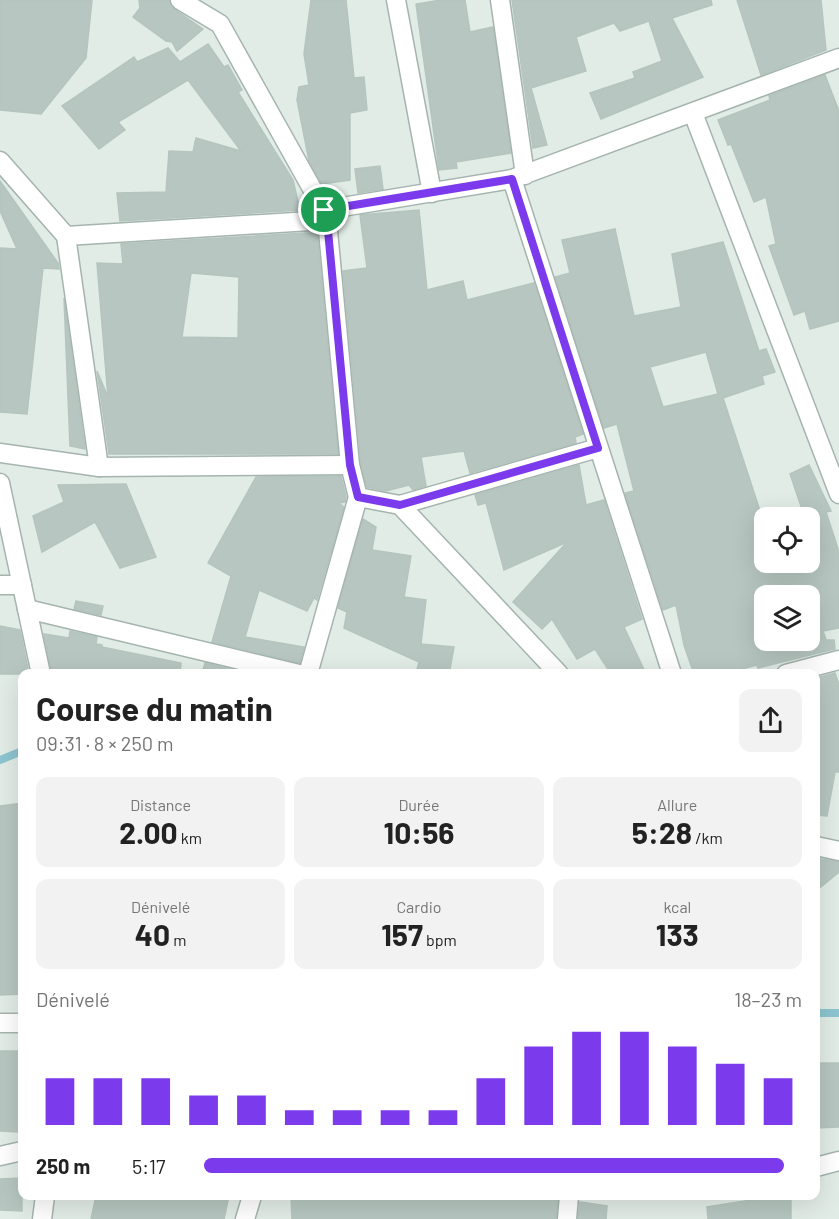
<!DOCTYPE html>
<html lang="fr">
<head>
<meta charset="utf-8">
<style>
  :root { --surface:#fff; --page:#f2f2f2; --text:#222; --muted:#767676; --accent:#7c3aed }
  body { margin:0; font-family:Barlow,sans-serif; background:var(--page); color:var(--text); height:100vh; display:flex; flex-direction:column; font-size:22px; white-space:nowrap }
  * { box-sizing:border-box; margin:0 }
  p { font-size:20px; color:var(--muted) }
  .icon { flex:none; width:33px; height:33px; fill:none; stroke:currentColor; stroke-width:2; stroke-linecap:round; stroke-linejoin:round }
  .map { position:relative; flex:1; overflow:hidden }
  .panel { position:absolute; left:18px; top:669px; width:802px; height:531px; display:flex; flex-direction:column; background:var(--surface); border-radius:12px; box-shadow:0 6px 24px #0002 }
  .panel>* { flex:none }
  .fabs { position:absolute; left:754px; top:507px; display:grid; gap:12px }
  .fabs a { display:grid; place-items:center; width:66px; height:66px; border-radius:12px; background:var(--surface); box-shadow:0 6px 24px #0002; font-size:30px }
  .pin { position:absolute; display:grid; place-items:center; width:51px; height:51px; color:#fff; margin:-26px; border:3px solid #fff; border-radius:50%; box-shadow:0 2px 6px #0007 }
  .round { display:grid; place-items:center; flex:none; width:63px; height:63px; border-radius:12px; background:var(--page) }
  .head { display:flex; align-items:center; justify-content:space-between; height:102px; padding:0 18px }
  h1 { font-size:33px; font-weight:700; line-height:45px }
  .metrics { display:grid; grid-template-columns:repeat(3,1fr); gap:9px; height:102px; padding:6px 18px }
  .metrics div { display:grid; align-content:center; border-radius:12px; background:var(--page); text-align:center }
  .metrics b { font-size:30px; font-weight:700 }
  .metrics small { font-size:16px; font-weight:400 }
  .metrics p { font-size:16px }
  .chart { height:168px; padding:12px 18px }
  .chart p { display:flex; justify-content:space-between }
  .chart svg { width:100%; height:108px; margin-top:6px; stroke:var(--accent); stroke-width:6 }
  ul { padding:0 18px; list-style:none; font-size:20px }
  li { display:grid; grid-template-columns:96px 72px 1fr; align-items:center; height:45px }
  li i { height:15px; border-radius:8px; background:var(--accent) }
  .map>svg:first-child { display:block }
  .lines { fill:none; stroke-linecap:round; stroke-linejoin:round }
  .stream { stroke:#8cc4cf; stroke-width:8 }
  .building { fill:#b7c6c0; stroke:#b4c5be; stroke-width:1.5; fill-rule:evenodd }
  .minor-casing { stroke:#a5b4ae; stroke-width:21 }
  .minor { stroke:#fff; stroke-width:18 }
  .route-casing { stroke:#fff; stroke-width:12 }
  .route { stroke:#7c3aed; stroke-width:8 }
</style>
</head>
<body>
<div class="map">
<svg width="839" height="1219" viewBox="0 0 839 1219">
  <rect width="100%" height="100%" fill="#e2ece7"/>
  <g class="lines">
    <!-- stream -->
    <g class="stream">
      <path d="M0,760L22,751"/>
      <path d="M816,1013H839"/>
    </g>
  </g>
  <!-- building -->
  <g class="building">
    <path d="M0,0H92L86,58L41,114L0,110Z"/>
    <path d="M139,0H169L174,9L203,29L177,51L172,42L166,41L133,17L140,8Z"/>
    <path d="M311,0H346L354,78L364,77L367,110L350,113V180L322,184L309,161L297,100L299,87L309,85L304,54Z"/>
    <path d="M441,0H465L470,32L493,27L511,153L456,162L457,168L439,170L416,4Z"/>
    <path d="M512,0H711L712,5L672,18L703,77L601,119L590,93L635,78L633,72L662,61L649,21L620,31L614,23L576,37L586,71L531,88L547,145L533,148Z"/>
    <path d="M737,0H821L826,50L761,75Z"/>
    <path d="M208,44L224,67L228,65L242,90L238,92L293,180L300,210L120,221L117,193L166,192L169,151L193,152L196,138L241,151L188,80L118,122L125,130L99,149L62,106L134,57L137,62L168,48L180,62Z"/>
    <path d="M825,75L839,111V321L810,329L805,311L794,315L769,246L776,244L766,197L754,202L731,144L728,145L718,120L770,100L769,96Z"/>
    <path d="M380,166L383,189L358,193L355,169Z"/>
    <path d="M0,181L58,263L59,269L43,268L27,414L0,412V248L17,249L0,211Z"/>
    <path d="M419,210L427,290L463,281L467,300L534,283L583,434L575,437L576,443L470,473L464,451L421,457L426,486L413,490L409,485L386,491L367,487L361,463L343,271L367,268L360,215Z"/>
    <path d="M615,229L634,316L681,307L672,254L723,242L759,351L766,349L775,372L762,376L764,384L723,398L765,526V562H810V518H805L790,474L809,465L831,511L826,512L839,552V628L823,631L826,640H834L835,649L758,668L757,665L723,674H694L684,645L676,605L663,610L625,493L634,491L617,424L604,428L555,277L570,273L562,240ZM706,352L718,394L663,407L650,367ZM765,596H810V634L816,633V640H765Z"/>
    <path d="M306,233H317L338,454H109L97,371L108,397L97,263L123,264L121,244ZM191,273L239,277L238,338L182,337Z"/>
    <path d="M64,298L85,449L70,446Z"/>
    <path d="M579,465L586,505L604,500L642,619L624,627L646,674H611L595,649L577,659L552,619L542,629L513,602L567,542L504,570L486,503L478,505L475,495Z"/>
    <path d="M341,476L346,497L345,502L339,503L344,507L317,600L314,598L307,611L259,590L245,637L304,647L300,663L212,642L231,576L208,563L256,477Z"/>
    <path d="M126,484L156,557L120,568L95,522L42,552L33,516L64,502L58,485Z"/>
    <path d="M363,519L376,527L372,550L411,556L404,597L426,600L421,644L454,647L449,674H416L419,662L344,628L347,612L338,608Z"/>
    <path d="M76,601L103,606L101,615L74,609Z"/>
    <path d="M0,626L20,630L29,674H0Z"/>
    <path d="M70,631L97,637L96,644L102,645V647L181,663L180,674H52L44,634L69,638Z"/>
    <path d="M205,663L249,674H202Z"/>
    <path d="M835,673L839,685V772H835L827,816L816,815V678Z"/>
    <path d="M22,803V994L0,995V806Z"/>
    <path d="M816,858L839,862V872L816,891Z"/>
    <path d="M0,1051H22V1119L19,1120L18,1132L0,1131Z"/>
    <path d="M816,1063H839V1127L816,1128Z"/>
    <path d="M22,1178V1211L0,1210V1179Z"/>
    <path d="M96,1196H229L224,1219H91Z"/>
    <path d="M291,1196H558L556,1219H292Z"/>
    <path d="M777,1196H791V1219H708L707,1207Z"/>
    <path d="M580,1202L607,1206L606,1219H578Z"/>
  </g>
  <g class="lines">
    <!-- minor casing -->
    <g class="minor-casing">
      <g id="minor">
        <path d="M180,0L220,24L324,210L327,220L350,465L358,497L400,505L559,674"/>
        <path d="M396,0L432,193"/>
        <path d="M500,0L525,175"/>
        <path d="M693,113L839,494"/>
        <path d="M0,161L66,236L99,467"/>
        <path d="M512,179L672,674"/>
        <path d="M324,210L512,179L839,58"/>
        <path d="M66,236L327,220"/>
        <path d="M0,453L99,467L350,465"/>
        <path d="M0,483L41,674"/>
        <path d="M400,505L598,448"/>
        <path d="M0,585H22"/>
        <path d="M27,609L299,674"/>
        <path d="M308,674L358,497"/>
        <path d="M786,674L839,660"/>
        <path d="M816,846L839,851"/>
        <path d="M0,1023H22"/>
        <path d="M0,1156L22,1151"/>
        <path d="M816,1167L839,1161"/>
        <path d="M42,1219L45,1196"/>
        <path d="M245,1219L252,1196"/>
        <path d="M567,1219L569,1196"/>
      </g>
    </g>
    <!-- minor -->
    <use href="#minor" class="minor"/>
  </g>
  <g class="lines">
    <!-- route casing -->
    <g class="route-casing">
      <path id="route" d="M512,179L598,448L400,505L358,497L350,465L327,220L324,210Z"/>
    </g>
    <!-- route -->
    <use href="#route" class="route"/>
  </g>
</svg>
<div class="fabs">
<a><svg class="icon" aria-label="locate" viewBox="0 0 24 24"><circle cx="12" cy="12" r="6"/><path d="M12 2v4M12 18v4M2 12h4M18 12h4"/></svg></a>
<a><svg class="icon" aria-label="layers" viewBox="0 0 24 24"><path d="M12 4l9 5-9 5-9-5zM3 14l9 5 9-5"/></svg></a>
</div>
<div class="pin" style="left:324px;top:210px;background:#1e9e55"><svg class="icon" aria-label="arrive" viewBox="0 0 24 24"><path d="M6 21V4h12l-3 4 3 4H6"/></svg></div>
<section class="panel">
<div class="head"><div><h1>Course du matin</h1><p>09:31 · 8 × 250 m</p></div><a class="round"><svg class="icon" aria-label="share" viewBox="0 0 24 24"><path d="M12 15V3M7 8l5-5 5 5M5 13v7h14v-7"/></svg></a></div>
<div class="metrics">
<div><p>Distance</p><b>2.00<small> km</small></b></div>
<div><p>Durée</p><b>10:56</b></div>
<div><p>Allure</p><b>5:28<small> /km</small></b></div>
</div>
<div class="metrics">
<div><p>Dénivelé</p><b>40<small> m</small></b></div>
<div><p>Cardio</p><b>157<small> bpm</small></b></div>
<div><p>kcal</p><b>133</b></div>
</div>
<div class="chart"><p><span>Dénivelé</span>18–23 m</p>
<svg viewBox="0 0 160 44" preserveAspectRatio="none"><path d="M5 44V25M15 44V25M25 44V25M35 44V32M45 44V32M55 44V38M65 44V38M75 44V38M85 44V38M95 44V25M105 44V12M115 44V6M125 44V6M135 44V12M145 44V19M155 44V25"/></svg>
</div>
<ul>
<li><b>250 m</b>5:17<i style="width:97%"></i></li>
</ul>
</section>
</div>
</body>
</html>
